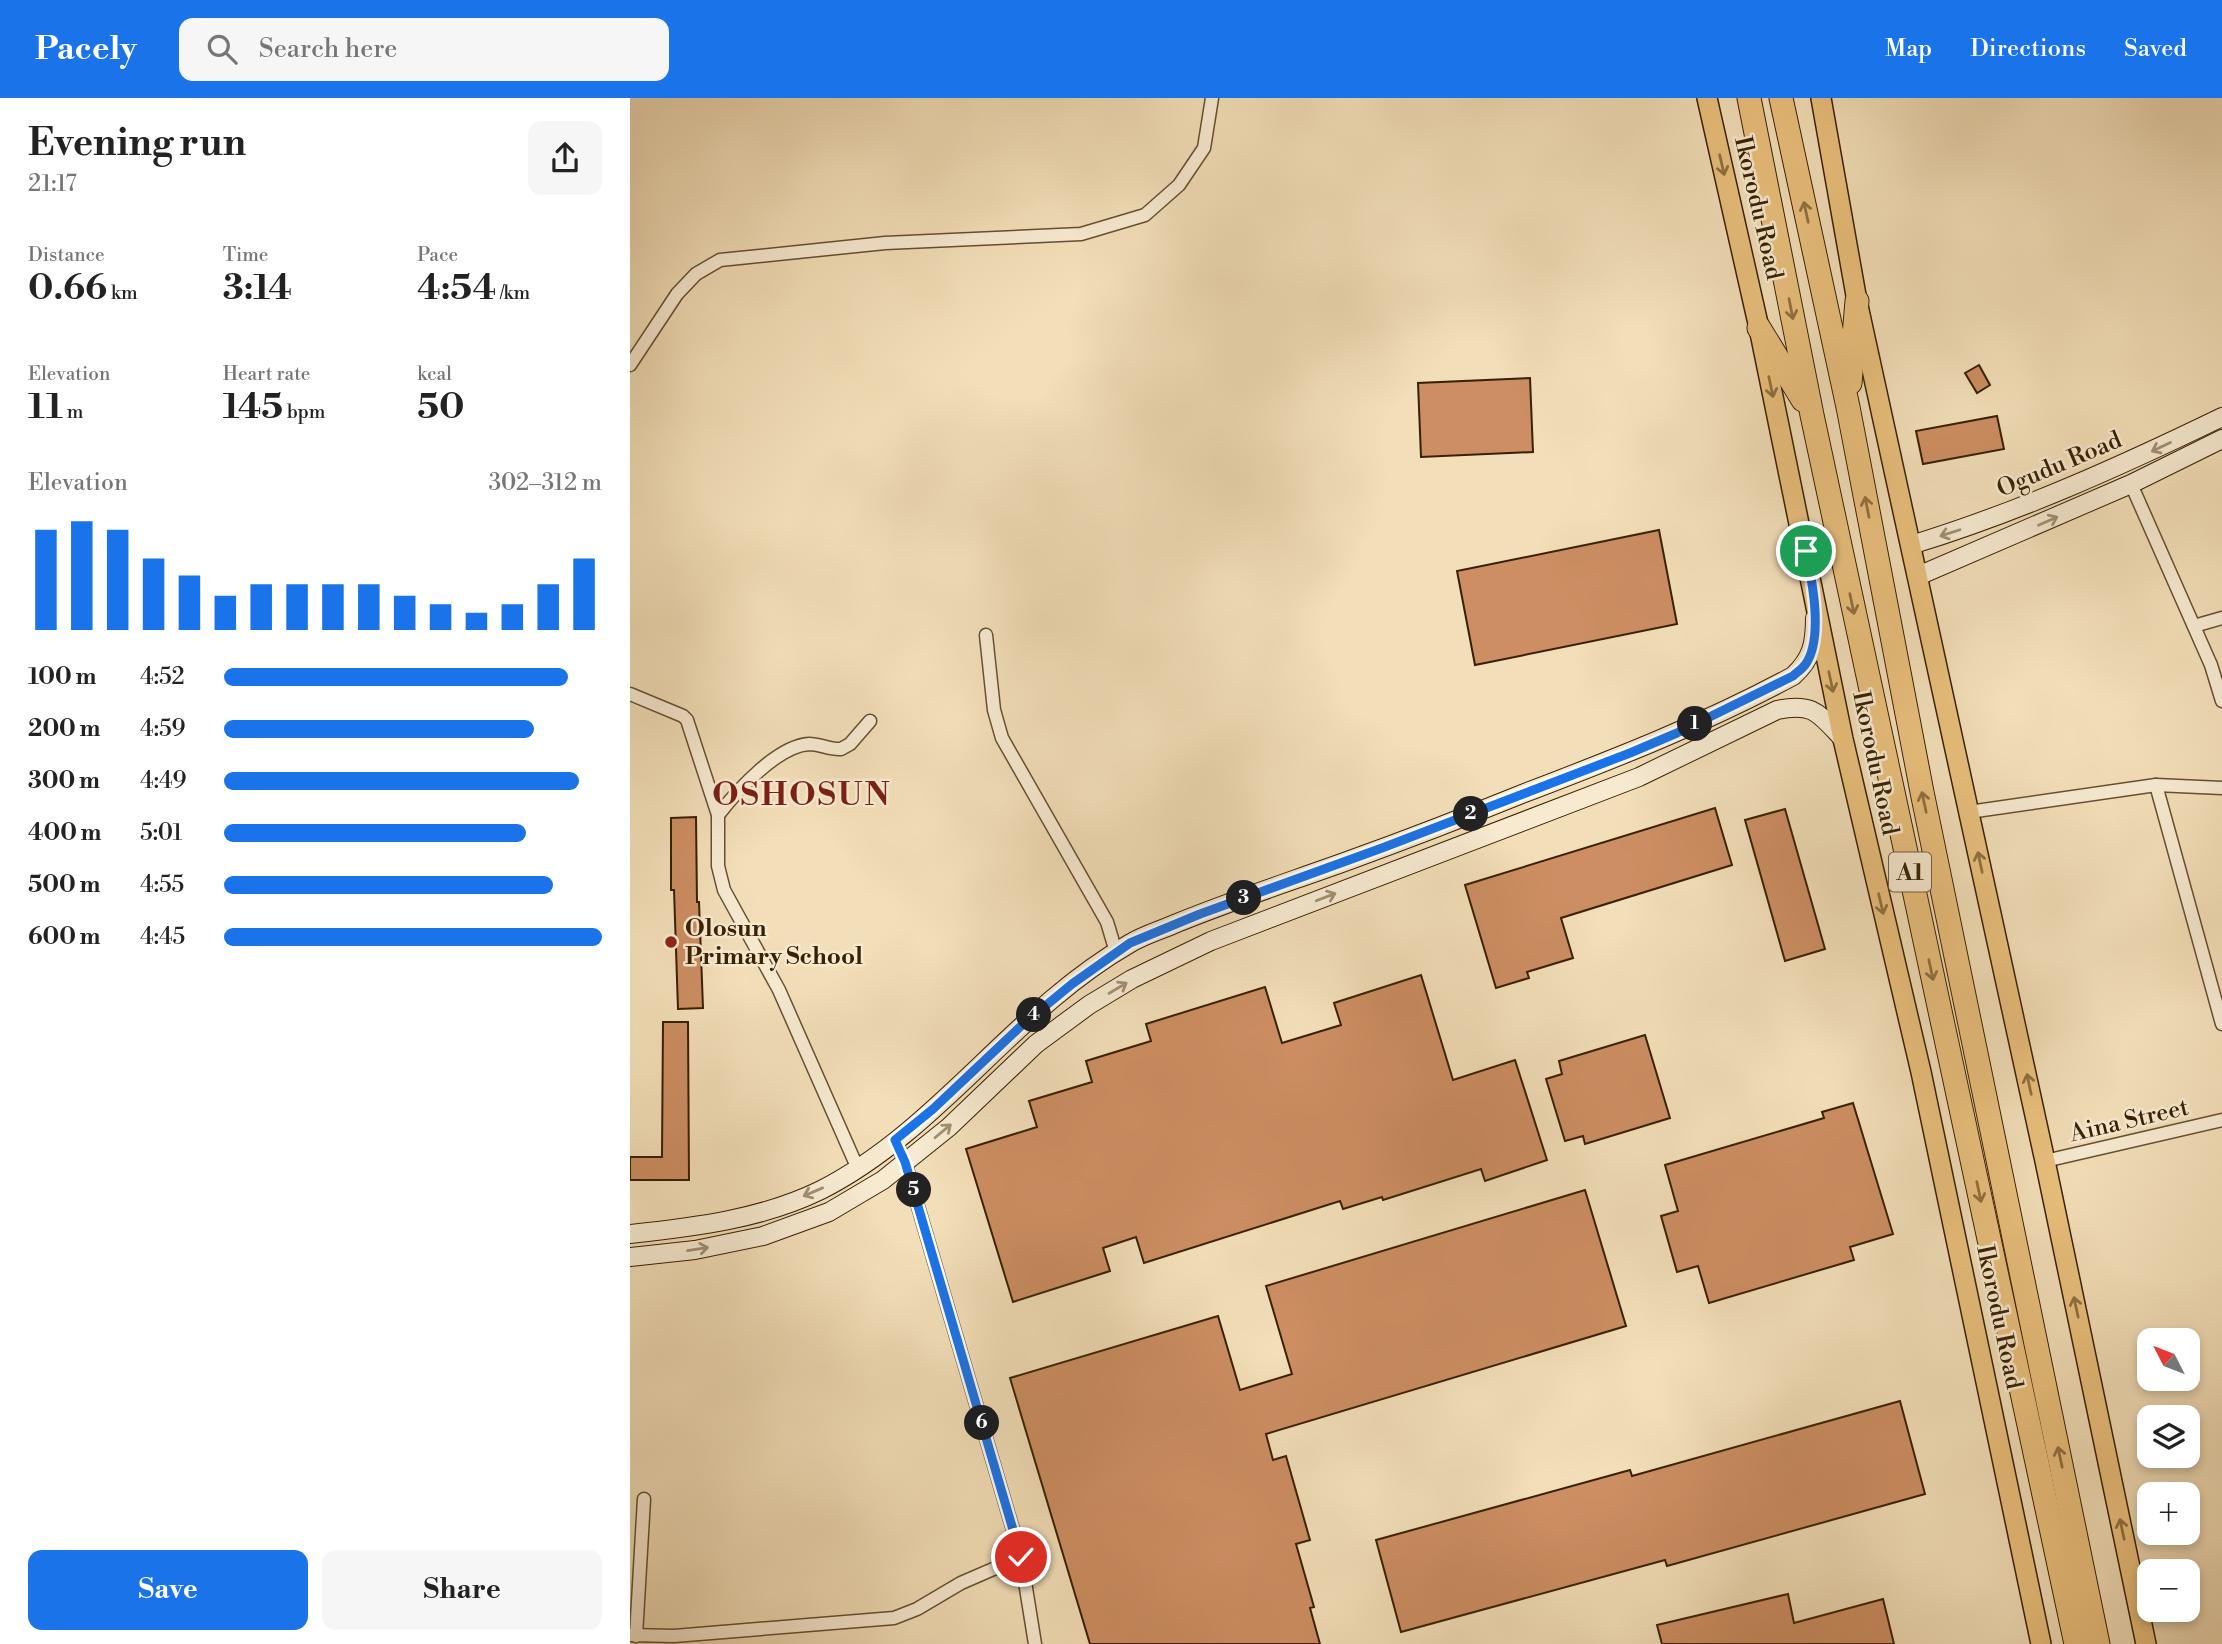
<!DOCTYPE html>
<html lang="en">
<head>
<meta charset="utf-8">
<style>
  :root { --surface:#fff; --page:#f6f6f6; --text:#222; --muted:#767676; --accent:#1a73e8 }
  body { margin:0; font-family:"Libre Bodoni",serif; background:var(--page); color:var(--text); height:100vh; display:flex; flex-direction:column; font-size:26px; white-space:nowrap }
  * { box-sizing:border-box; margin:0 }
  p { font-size:23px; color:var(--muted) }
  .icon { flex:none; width:38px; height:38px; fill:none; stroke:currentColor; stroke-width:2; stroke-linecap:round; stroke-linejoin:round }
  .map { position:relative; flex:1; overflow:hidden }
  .drawer { display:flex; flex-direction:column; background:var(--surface); width:630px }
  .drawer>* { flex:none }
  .needle { width:46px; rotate:312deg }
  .tools { position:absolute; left:1507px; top:1230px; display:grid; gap:14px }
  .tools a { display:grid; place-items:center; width:63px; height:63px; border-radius:14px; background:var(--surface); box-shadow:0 4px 10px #0003; font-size:35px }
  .pin { position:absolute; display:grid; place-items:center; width:60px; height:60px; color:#fff; margin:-30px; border:4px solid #fff; border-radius:50%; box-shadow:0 2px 7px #0007 }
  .km { position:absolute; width:35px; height:35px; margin:-18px; border-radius:50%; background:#222; color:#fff; font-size:19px; line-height:35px; text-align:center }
  .round { display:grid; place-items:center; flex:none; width:74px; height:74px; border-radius:14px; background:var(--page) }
  .headline { display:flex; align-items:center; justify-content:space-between; height:119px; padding:0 28px }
  h1 { font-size:38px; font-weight:700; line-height:52px }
  .figures { display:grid; grid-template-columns:repeat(3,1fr); gap:10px; height:119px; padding:7px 28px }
  .figures div { display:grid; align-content:center }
  .figures b { font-size:35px; font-weight:700 }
  .figures small { font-size:19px; font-weight:400 }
  .figures p { font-size:19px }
  .chart { height:196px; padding:14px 28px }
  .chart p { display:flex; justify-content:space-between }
  .chart svg { width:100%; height:126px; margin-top:7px; stroke:var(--accent); stroke-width:6 }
  .cta { display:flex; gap:14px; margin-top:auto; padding:14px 28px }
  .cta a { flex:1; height:80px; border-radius:14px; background:var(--accent); color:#fff; font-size:28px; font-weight:700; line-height:80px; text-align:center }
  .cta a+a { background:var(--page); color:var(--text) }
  ul { padding:0 28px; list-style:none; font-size:23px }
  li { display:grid; grid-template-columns:112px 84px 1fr; align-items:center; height:52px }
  li i { height:18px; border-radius:9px; background:var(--accent) }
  header { display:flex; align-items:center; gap:42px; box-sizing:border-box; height:98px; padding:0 35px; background:var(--accent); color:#fff }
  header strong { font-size:33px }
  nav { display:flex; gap:38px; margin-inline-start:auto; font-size:24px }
  .search { width:490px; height:63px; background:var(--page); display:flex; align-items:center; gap:18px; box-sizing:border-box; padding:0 24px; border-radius:14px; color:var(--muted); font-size:26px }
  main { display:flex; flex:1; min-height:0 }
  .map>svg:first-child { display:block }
  .building { fill:#cc8e62; stroke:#382102; stroke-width:2 }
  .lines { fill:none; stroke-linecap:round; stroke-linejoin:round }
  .minor-casing { stroke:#665030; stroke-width:15 }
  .secondary-casing { stroke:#382102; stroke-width:20 }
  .primary-casing { stroke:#382102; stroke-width:22 }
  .motorway-casing { stroke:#382102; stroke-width:25 }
  .minor { stroke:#f7ead1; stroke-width:12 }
  .secondary { stroke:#f7ead1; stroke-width:18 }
  .primary { stroke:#e9bf7c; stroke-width:19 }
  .motorway { stroke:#e9bf7c; stroke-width:23 }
  .oneway { stroke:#90703f }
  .oneway2 { stroke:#a19074 }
  .route-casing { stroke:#fff; stroke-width:14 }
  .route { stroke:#1a73e8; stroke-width:9 }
  .poi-dot { fill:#8f2418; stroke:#f7ead1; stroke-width:2.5 }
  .labels { text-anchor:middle; stroke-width:5; stroke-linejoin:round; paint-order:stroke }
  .shield { fill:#f7ead1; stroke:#715d40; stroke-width:2 }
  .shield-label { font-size:23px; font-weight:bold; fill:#382102 }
  .street-label { font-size:24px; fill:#382102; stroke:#f7ead1 }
  .poi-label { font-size:24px; font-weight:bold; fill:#382102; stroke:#f7ead1; text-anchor:start }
  .district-label { font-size:32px; font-weight:bold; letter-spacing:2px; fill:#7a1f14; stroke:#f7ead1 }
</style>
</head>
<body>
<header>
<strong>Pacely</strong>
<div class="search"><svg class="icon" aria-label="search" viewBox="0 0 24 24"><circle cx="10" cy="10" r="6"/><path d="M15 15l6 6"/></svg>Search here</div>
<nav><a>Map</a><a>Directions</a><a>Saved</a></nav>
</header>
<main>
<section class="drawer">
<div class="headline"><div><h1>Evening run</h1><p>21:17</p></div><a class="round"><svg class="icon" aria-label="share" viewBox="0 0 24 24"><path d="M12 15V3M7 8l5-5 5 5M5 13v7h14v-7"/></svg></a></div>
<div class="figures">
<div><p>Distance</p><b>0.66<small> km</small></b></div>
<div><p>Time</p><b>3:14</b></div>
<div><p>Pace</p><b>4:54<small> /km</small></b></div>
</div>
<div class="figures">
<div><p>Elevation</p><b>11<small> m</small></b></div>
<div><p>Heart rate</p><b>145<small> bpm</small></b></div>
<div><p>kcal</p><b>50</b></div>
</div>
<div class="chart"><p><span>Elevation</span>302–312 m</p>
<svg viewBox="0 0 160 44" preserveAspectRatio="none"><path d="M5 44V9M15 44V6M25 44V9M35 44V19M45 44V25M55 44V32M65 44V28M75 44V28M85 44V28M95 44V28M105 44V32M115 44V35M125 44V38M135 44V35M145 44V28M155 44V19"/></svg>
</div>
<ul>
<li><b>100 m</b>4:52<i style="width:91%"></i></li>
<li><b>200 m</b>4:59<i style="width:82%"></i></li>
<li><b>300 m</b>4:49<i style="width:94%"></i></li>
<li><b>400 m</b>5:01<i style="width:80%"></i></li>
<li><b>500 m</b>4:55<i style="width:87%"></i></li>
<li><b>600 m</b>4:45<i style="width:100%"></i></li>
</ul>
<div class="cta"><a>Save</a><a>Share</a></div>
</section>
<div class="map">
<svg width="1592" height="1546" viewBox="0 0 1592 1546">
  <rect width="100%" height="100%" fill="#f2deb8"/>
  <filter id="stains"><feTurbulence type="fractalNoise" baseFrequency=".00286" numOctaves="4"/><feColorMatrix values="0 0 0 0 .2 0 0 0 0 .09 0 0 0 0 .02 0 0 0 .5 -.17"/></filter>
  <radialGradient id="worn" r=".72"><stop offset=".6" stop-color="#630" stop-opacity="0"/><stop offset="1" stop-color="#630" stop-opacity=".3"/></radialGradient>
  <!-- building -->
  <g class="building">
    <path d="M1349,267L1360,287L1347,295L1335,275Z"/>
    <path d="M900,280L903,354L791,359L788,285Z"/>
    <path d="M1367,318L1374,351L1293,366L1286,333Z"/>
    <path d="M1029,432L1047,526L845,567L827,473Z"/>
    <path d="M1085,710L1102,767L931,820L943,860L897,874L899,880L866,890L835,787Z"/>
    <path d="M1155,711L1195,851L1155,863L1115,722Z"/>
    <path d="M66,719L67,804H69L73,910L48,911L44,792H41V720Z"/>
    <path d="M791,877L823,982L885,962L917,1062L855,1083L851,1071L753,1102L752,1099L713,1111L710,1103L514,1165L506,1139L473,1150L480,1173L383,1204L336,1051L407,1029L399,1003L462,984L456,963L521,943L516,926L635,889L652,945L711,927L704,905Z"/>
    <path d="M33,924H58L59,1082H0V1059H32Z"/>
    <path d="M1015,937L1040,1020L955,1046L953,1038L935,1043L916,981L932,976L929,963Z"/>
    <path d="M1223,1005L1263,1136L1220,1149L1224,1162L1079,1205L1068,1168L1047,1174L1031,1118L1048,1113L1035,1067L1194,1020L1192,1014Z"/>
    <path d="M955,1092L996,1228L636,1336L643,1362L656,1358L680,1442L666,1446L684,1509L680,1510L690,1546H460L380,1280L588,1218L610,1292L662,1276L636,1188Z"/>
    <path d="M1270,1303L1295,1396L1037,1468L1035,1462L771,1534L746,1442L1000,1372L1002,1378Z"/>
    <path d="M1158,1496L1164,1525L1253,1501L1264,1546H1032L1027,1527Z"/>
  </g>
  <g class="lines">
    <!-- minor casing -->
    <g class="minor-casing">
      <g id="minor">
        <path d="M0,267L47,196L66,176L90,162L255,145L451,136L515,117L549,87L574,50L582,0"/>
        <path d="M1501,386L1581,567L1592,603"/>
        <path d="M1564,528L1592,520"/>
        <path d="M356,537L364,612L372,640L477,824L486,854"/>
        <path d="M0,596L53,618L57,622L88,717V768L94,792L149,892L228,1071"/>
        <path d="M1526,687L1592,926"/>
        <path d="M1339,714L1526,687L1592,690"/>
        <path d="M88,717C107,693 147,648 179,646C190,646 200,652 211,651L220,646L240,623"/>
        <path d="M265,1042L275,1064L391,1459L405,1546"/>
        <path d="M1415,1063L1592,1022"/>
        <path d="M0,1537L44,1538L264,1520L287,1511L331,1485L391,1459"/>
        <path d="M6,1538L14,1401"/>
      </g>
    </g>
    <!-- secondary casing -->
    <g class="secondary-casing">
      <g id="secondary">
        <path d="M1281,447C1389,414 1491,368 1592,319"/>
        <path d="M1288,478L1501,386L1592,341"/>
        <path d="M0,1136C65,1129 132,1121 191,1092C309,1032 384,912 499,846C513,837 531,832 547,825C603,802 662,783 720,762C778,741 835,719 892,696C984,661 1076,625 1163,578C1182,561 1185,545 1185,520"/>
        <path d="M0,1159L65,1152L133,1138L199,1114L253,1082L319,1029L406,946L459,907L502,881L581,843L1009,679L1147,612C1184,604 1189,616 1213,641"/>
      </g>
    </g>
    <!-- primary casing -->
    <g class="primary-casing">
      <g id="primary">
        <path d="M1077,0L1129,230L1213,641L1291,974L1411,1546"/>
        <path d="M1191,0L1227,203L1415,1063L1516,1546"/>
      </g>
    </g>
    <!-- motorway casing -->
    <g class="motorway-casing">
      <g id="motorway">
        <path d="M1119,0L1182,317L1446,1546"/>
        <path d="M1151,0L1218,309L1292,694L1468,1546"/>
        <path d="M1129,230L1173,302"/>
        <path d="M1220,285L1227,203"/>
      </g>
    </g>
    <!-- minor -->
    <use href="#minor" class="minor"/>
    <!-- secondary -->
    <use href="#secondary" class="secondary"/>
    <!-- primary -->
    <use href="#primary" class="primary"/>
    <!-- motorway -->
    <use href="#motorway" class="motorway"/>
  </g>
  <!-- one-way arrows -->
  <defs><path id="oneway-shaft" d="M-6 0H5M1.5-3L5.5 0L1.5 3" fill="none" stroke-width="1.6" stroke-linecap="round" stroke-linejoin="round" transform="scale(1.75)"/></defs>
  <g class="oneway">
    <use href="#oneway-shaft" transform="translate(1092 67) rotate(77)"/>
    <use href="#oneway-shaft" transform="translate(1176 114) rotate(-102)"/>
    <use href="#oneway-shaft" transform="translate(1161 211) rotate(79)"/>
    <use href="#oneway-shaft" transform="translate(1141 289) rotate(78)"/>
    <use href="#oneway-shaft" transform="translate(1237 409) rotate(-101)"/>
    <use href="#oneway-shaft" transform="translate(1222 506) rotate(78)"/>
    <use href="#oneway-shaft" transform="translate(1201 584) rotate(78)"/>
    <use href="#oneway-shaft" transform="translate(1294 704) rotate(-102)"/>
    <use href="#oneway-shaft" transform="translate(1350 764) rotate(-102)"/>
    <use href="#oneway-shaft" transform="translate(1251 806) rotate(77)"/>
    <use href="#oneway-shaft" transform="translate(1301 872) rotate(78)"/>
    <use href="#oneway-shaft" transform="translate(1399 986) rotate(-102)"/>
    <use href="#oneway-shaft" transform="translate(1349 1094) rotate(78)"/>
    <use href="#oneway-shaft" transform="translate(1446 1209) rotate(-102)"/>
    <use href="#oneway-shaft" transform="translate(1430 1359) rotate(-102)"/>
    <use href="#oneway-shaft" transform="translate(1492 1431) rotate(-102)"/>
  </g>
  <g class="oneway2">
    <use href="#oneway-shaft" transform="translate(1531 349) rotate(154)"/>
    <use href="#oneway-shaft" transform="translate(1418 423) rotate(-24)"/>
    <use href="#oneway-shaft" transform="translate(1320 435) rotate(162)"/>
    <use href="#oneway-shaft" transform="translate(696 799) rotate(-21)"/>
    <use href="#oneway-shaft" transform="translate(488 890) rotate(-31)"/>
    <use href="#oneway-shaft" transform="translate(313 1033) rotate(-40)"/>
    <use href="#oneway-shaft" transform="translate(183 1094) rotate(157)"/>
    <use href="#oneway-shaft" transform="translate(68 1151) rotate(-9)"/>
  </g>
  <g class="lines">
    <!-- route casing -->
    <g class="route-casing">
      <path id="route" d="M391,1459L275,1064L265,1042L303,1011L391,928L442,886L500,845L570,816L752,750L1000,655L1047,635L1163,578C1167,574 1172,571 1175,567C1194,541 1182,482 1176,453"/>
    </g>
    <!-- route -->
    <use href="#route" class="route"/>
  </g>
  <!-- markers -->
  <circle class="poi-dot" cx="41" cy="844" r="7"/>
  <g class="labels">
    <!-- shield labels -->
    <rect class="shield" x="1259" y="754.5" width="42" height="39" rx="5"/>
    <g class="shield-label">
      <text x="1280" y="782">A1</text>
    </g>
    <!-- street labels -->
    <g class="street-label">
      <text transform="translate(1129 110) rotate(77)" y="8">Ikorodu Road</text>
      <text transform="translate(1429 366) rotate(-23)" y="8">Ogudu Road</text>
      <text transform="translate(1246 665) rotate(78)" y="8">Ikorodu Road</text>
      <text transform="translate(1499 1022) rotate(-13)" y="8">Aina Street</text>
      <text transform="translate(1370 1219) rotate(78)" y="8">Ikorodu Road</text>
    </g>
    <!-- poi labels -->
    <g class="poi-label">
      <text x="55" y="838">Olosun<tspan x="55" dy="28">Primary School</tspan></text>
    </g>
    <!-- district labels -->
    <g class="district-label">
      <text x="172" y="707">OSHOSUN</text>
    </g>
  </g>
  <rect width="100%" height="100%" filter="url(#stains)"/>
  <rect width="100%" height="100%" fill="url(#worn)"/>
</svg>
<div class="tools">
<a><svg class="needle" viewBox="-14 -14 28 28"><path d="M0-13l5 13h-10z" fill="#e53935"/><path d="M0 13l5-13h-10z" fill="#767676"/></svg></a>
<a><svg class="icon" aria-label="layers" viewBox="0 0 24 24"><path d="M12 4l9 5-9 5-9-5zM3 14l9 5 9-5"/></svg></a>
<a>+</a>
<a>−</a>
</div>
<div class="pin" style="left:1176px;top:453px;background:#1e9e55"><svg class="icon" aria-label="arrive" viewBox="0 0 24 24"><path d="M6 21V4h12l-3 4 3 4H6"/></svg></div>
<div class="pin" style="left:391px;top:1459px;background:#d93025"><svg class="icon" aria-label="check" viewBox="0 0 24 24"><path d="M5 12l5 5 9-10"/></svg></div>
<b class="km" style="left:1065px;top:626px">1</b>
<b class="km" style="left:841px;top:716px">2</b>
<b class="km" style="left:614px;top:800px">3</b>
<b class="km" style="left:404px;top:917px">4</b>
<b class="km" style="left:284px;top:1092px">5</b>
<b class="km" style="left:352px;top:1325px">6</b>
</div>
</main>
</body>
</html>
